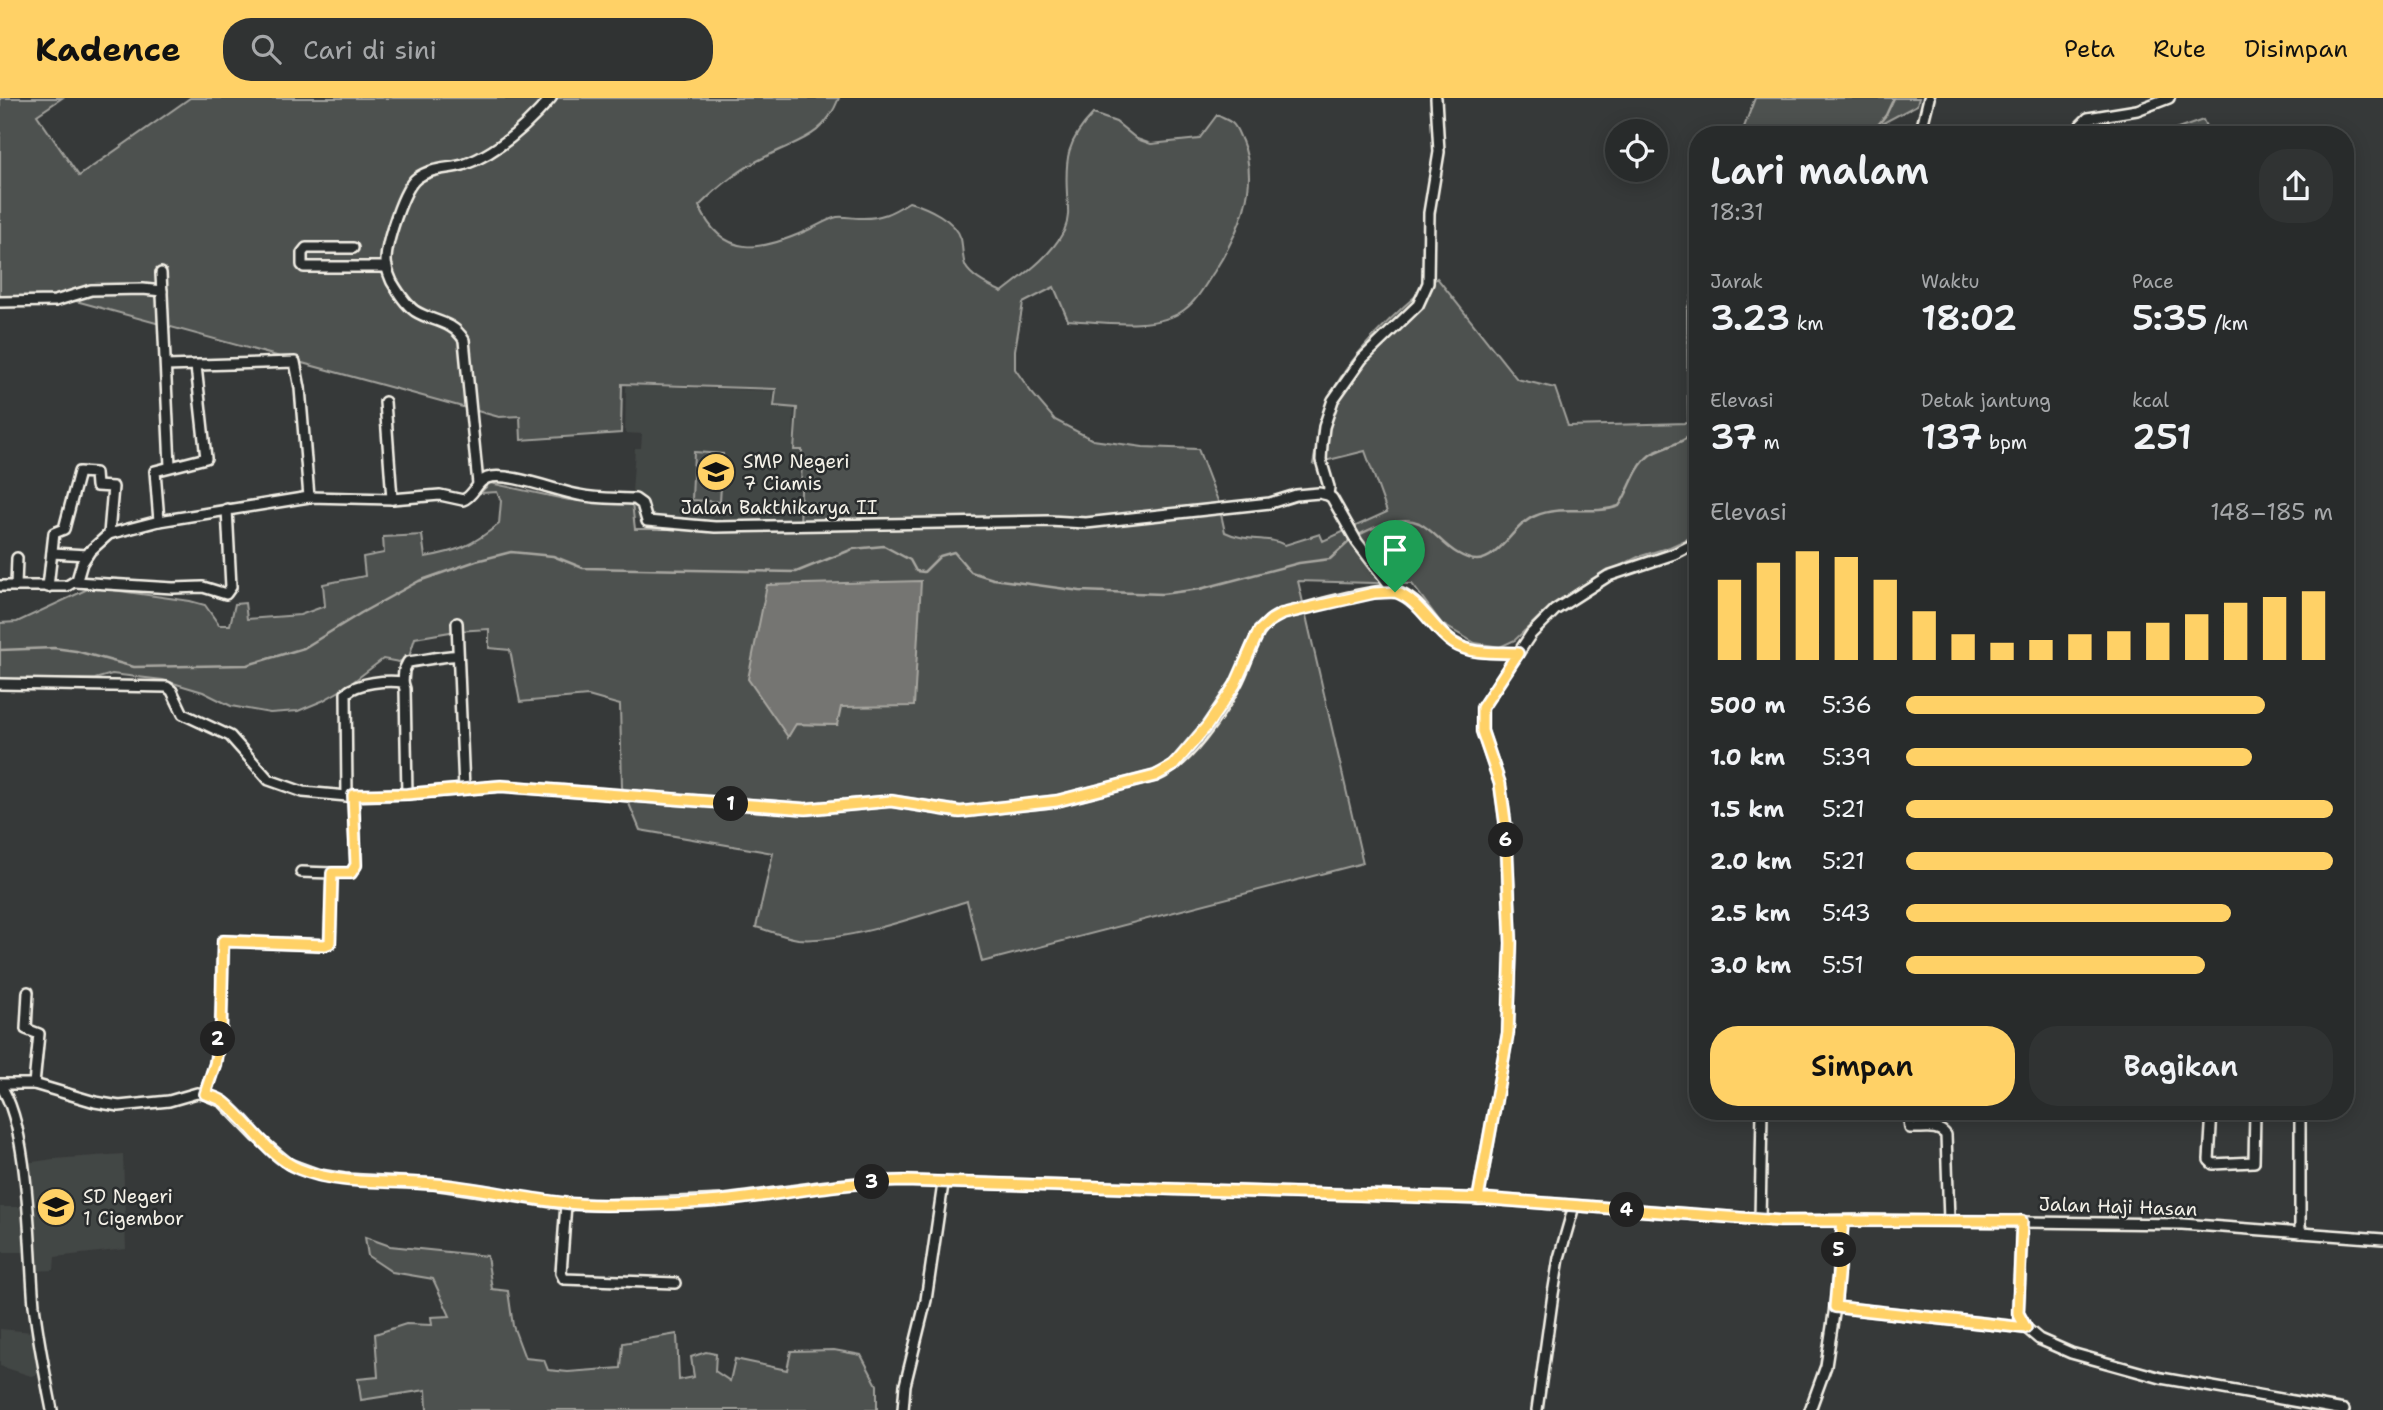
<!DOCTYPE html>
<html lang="id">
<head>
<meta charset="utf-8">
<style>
  :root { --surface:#282b2b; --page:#303333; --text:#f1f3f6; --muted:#a5a7a9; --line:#444747; --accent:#ffd166 }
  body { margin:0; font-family:"Shantell Sans",sans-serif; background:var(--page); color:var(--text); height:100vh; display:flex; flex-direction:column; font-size:26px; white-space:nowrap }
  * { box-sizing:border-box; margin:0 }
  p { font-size:23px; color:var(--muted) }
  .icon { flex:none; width:38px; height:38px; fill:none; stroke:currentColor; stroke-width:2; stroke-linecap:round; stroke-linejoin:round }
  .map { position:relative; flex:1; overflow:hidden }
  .drawer { position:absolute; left:1689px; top:28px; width:665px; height:994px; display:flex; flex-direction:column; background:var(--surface); border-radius:28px; box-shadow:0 4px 18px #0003,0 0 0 2px var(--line) }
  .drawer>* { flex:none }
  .tools { position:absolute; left:1605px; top:21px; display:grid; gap:14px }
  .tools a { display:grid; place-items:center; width:63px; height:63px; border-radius:50%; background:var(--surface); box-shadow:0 4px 18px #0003,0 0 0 2px var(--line); font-size:35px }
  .pin { position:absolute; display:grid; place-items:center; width:60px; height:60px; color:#fff; margin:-72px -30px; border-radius:50% 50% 50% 0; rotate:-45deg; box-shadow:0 0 7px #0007 }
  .pin .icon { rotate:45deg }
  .km { position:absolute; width:35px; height:35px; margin:-18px; border-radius:50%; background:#222; color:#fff; font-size:19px; line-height:35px; text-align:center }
  .round { display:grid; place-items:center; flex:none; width:74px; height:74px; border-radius:28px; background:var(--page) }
  .headline { display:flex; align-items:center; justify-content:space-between; height:119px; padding:0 21px }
  h1 { font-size:38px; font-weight:600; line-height:52px }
  .figures { display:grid; grid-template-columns:repeat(3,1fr); gap:10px; height:119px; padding:7px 21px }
  .figures div { display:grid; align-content:center }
  .figures b { font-size:35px; font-weight:600 }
  .figures small { font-size:19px; font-weight:400 }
  .figures p { font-size:19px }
  .chart { height:196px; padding:14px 21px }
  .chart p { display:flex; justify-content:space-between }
  .chart svg { width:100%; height:126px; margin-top:7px; stroke:var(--accent); stroke-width:6 }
  .action { display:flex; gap:14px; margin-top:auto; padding:14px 21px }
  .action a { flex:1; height:80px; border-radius:28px; background:var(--accent); color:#111; font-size:28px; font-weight:600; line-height:80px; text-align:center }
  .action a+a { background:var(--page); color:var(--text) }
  ul { padding:0 21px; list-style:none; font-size:23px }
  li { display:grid; grid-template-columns:112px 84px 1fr; align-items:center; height:52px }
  li i { height:18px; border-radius:9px; background:var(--accent) }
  header { display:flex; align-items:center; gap:42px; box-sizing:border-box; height:98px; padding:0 35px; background:var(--accent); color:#111 }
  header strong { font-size:33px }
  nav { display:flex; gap:38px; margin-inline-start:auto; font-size:24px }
  .search { width:490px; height:63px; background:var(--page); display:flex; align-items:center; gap:18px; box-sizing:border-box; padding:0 24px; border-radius:28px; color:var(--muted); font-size:26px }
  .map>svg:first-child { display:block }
  .built { fill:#434645 }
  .green { fill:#4e514f; stroke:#a1a19c; stroke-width:2; fill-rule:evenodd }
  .water { fill:#757572; stroke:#a8a7a1; stroke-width:2 }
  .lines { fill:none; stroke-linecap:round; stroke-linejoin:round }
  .stream { stroke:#a8a7a1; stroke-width:2.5 }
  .street-casing { stroke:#f4f1e8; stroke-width:14 }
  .street { stroke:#2a2d2e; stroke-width:9 }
  .route-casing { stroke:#fff; stroke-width:14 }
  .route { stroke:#ffd166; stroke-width:9 }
  .labels { text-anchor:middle; stroke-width:5; stroke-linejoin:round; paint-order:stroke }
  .poi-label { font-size:19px; fill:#f4f1e8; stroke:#2a2d2e; text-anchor:start }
  .street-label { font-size:19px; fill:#f4f1e8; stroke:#2a2d2e }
</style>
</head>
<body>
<header>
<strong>Kadence</strong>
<div class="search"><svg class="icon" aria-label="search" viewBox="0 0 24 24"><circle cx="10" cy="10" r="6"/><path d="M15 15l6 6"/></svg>Cari di sini</div>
<nav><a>Peta</a><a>Rute</a><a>Disimpan</a></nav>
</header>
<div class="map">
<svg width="2383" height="1312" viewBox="0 0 2383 1312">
  <rect width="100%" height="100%" fill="#363939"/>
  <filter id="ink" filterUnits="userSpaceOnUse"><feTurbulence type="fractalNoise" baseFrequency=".0143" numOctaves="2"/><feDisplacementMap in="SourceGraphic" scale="14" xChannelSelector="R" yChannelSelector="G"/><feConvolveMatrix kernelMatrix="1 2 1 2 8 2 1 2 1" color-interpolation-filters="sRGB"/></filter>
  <g filter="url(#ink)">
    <!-- built -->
    <g class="built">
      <path d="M626,287L773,293V310H794L793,353H800L798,424H677L635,421L632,394L635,350H641L642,336L625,335Z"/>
      <path d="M123,1056L126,1151L55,1159L54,1172L34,1173L26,1065L53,1061Z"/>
      <path d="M0,1109H20L24,1154H0Z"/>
      <path d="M0,1231L33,1234L40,1276L31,1278L0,1268Z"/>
    </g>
    <!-- green -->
    <g class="green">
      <path d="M0,0H62L37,17L79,78L190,0H839C823,40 800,41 765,59C740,71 718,89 699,108C723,162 762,153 808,132C817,128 828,121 837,119C844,118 852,120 859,120C880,121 892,115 909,104C927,109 956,122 961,141C963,149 962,162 966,169C972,180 991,189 1002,194C1025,176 1050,159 1064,133C1070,120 1068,109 1067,96C1065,60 1067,43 1093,16L1116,24L1137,41L1151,46L1199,41L1217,17C1222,20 1228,22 1232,25C1237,29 1239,37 1242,43C1261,88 1238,136 1214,174C1205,187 1197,203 1184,212C1156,233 1102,224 1068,222L1054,189L1023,205L1015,252V271L1031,294L1055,322L1093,342L1143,349L1198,351L1218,403L1225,434C1247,445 1265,437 1285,447L1320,436L1323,443L1387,414L1365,353L1313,366C1317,345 1321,322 1329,302C1345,260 1401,209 1437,180L1517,281L1555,290L1568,328L1688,325L1687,212L1697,182L1698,402L1692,407L1697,411V431L1692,439L1670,449L1638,459L1593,481L1544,514L1515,542L1500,549L1475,545L1442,526L1412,486L1298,483L1363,765L982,864L967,803C923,817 844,845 798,841C785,839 770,833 756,829L773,755L640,732L622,689L620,607L588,598L520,604L510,552L489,550V531L456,533L415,540L409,559L399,564L383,561L345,590L322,603L298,613L270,615L231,608L203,594L163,582L112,576L95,581L0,582V525L17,524L92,489L190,503L205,507L219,527H230L235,506L245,505L247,521L300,517L325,508L323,486L365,478L363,459L384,455L383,439L422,437L425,459C459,453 471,448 499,426L501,403L497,394L480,395L490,385L569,402L632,405L635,431H800L802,352H794L797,310L774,308L776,291L622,286L621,335L521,342L520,318L499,319L76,203H0ZM767,487L837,627L795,626L788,639Z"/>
      <path d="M1755,0H1919L1917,7L1883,25L1884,30L1878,37H1745L1743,32Z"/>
      <path d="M2203,22L2210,37H2161Z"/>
      <path d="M694,354L723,356L720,404L692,402Z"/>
      <path d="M365,1139L390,1148L487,1158L492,1191L508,1193L513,1228L525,1260L544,1262L548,1272L568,1274L621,1270L623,1245L677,1236L679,1282L694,1279L691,1259L706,1254L716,1256L715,1273L730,1283L735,1261L787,1272L791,1253L834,1252L861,1257L877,1287V1312H427L426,1292L361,1302L358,1281L378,1279L375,1236L406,1226L432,1227L431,1219L450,1218L433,1181L392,1174L368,1158Z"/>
    </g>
    <!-- water -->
    <path class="water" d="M921,483L914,608L841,609L837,627L796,626L788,639L748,581L767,487Z"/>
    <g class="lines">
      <!-- stream -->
      <g class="stream">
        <path d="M1870,37L1886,17L1894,0"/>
        <path d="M1357,438C1373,429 1401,417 1419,425C1433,432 1443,447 1457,455C1462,458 1470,462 1477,462C1500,461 1513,427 1535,418C1562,406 1592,418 1619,408C1630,392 1634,370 1650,357C1660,350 1688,344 1692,335C1697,324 1695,310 1694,298C1693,265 1686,227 1698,196"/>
        <path d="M0,552L54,550L76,553L134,569L247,567L304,550L361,515L419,483L476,463L511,454L553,458L583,470L796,474L853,451L884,448L910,462L916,473L924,474L940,458L954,454L971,474L993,481L1080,493L1162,496L1200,491L1299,465L1330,461L1352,441"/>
      </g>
      <!-- street casing -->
      <g class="street-casing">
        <g id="street">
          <path d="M1920,37L1929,0"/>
          <path d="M2078,37L2081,27L2088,20L2137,12L2169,0"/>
          <path d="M353,150H306L302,155V167L304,169H387"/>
          <path d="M161,175L170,368"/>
          <path d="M0,204L55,203L91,192L143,191L162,193"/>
          <path d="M166,268L295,264L300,290L309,399"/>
          <path d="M385,304L392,401"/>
          <path d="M478,386L464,242C452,222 432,224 415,213C405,206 398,194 392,184C389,177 386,171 386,163C386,146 403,90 417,80C430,70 448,71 463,67C498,55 527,28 551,0"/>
          <path d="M1328,397L1329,389L1321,362L1322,346L1324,329L1333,302L1362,261L1418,207L1428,185L1429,115L1439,54L1436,0"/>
          <path d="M159,423L155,373L206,360L196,268"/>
          <path d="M52,455L87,457"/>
          <path d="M75,484L173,490L203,489L226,496L231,489L227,411"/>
          <path d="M0,488H67L77,482L82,465L90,453L109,436L159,423L309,399L392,401L440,397L463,402C474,398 476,384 487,380C506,373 557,393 579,397C597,401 616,400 635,401L642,406L647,423L715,429L1049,423L1086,425L1270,405L1296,397L1319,395L1328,397L1332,400L1357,444L1395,494"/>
          <path d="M16,488L17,460"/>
          <path d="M48,489L54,435L64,431L79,374L95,375L96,388L113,389L109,436"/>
          <path d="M457,525L464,691"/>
          <path d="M403,584L404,572L408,564C420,563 450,556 458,558"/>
          <path d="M0,586L167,589L172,593L183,616L230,638L269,682L303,694L347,698L407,696L501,688L806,711L891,703L960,714L1057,703L1155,678C1185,668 1221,614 1236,586C1250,561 1252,527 1282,516C1305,511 1375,490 1393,493C1421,499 1432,532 1454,545C1473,557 1498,554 1518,555"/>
          <path d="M347,698L346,595C359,584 386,582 403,584L405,591L407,696"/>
          <path d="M332,775H351L356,767L353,697"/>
          <path d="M28,894L26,931L39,936L34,986"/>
          <path d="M0,986H34L95,1004L119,1008L169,1003L197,995L205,996L223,1004L257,1039L289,1066L319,1077L344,1081L434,1086L566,1106L606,1107L726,1102L821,1089L868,1084L904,1083L1489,1101L1780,1123L1866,1122L2182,1126L2383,1141"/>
          <path d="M0,987C30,1029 29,1152 34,1207C38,1242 45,1277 52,1312"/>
          <path d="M205,996L215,966L219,937L221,933L223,843L325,847L330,845L332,775L301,774"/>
          <path d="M1908,1013L1910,1030C1923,1031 1938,1026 1946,1037L1949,1122"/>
          <path d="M2212,1013L2209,1062L2213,1066L2254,1064L2255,1013"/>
          <path d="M1478,1101L1508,935L1511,845L1506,730L1500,686L1482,633V610L1531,536L1555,512L1608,478L1674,456L1698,444"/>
          <path d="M566,1106L561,1175L564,1181L675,1185"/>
          <path d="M1760,1122L1762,1013"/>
          <path d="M2022,1123L2018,1215L2026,1230L2039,1241L2071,1255L2161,1280L2344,1312"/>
          <path d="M2300,1135V1013"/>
          <path d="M1835,1209L2026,1230"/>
          <path d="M903,1312L905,1287L926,1202L943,1086"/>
          <path d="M1537,1312L1553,1196L1559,1160L1574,1108"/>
          <path d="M1810,1312L1826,1268L1835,1209L1843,1123"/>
        </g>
      </g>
      <!-- street -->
      <use href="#street" class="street"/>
    </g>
  </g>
  <g class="lines" filter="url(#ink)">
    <!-- route casing -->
    <g class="route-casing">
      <path id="route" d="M1395,494L1374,495L1282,516L1271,522L1259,533L1235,587L1207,628L1173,668L1155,678L1057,703L960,714L891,703L806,711L501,688L407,696L353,697L356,767L351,775H332L330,845L325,847L223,843L221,933L215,966L205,996C211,998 219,1000 224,1004C250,1024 267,1058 299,1071C341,1088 391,1082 435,1086C493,1091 550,1108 609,1107C649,1107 691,1106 730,1102C789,1095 845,1084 904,1083L1489,1101L1780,1123H2022L2018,1215L2026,1230L1835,1209L1843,1123H1780L1489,1101H1478L1508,935L1511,845L1506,730L1500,686L1482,633V610L1518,555C1497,554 1471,557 1453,545C1431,530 1421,503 1395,494"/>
    </g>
    <!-- route -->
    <use href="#route" class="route"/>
  </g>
  <!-- icons -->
  <defs>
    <g id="school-disc" transform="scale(2.0125)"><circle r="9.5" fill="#ffd166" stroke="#2a2d2e"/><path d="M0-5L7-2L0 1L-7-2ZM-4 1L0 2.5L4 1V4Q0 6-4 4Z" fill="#111"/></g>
  </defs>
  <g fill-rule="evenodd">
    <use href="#school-disc" x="716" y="374"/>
    <use href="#school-disc" x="56" y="1109"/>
  </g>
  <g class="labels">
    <!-- poi labels -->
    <g class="poi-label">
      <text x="743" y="370">SMP Negeri<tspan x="743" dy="22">7 Ciamis</tspan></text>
      <text x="83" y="1105">SD Negeri<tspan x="83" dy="22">1 Cigembor</tspan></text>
    </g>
    <!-- street labels -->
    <g class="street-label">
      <text x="779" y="416">Jalan Bakthikarya II</text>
      <text transform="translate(2118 1108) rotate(2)" y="7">Jalan Haji Hasan</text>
    </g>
  </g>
</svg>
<div class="tools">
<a><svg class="icon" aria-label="locate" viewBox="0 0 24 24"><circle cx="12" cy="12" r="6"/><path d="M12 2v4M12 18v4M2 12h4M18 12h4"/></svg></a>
</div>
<div class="pin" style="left:1395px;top:494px;background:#1e9e55"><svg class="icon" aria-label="arrive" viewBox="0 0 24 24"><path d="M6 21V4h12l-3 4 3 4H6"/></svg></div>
<b class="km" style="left:731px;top:706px">1</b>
<b class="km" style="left:218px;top:941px">2</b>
<b class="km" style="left:872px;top:1084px">3</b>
<b class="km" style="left:1627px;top:1112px">4</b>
<b class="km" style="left:1839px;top:1152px">5</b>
<b class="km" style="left:1506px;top:742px">6</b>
<section class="drawer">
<div class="headline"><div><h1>Lari malam</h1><p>18:31</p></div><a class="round"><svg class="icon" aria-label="share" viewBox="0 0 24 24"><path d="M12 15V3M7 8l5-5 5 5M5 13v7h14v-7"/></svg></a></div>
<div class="figures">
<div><p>Jarak</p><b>3.23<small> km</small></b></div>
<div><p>Waktu</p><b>18:02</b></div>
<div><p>Pace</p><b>5:35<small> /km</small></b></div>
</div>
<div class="figures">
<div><p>Elevasi</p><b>37<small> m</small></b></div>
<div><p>Detak jantung</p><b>137<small> bpm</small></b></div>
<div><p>kcal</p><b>251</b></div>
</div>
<div class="chart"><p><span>Elevasi</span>148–185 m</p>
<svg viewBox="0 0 160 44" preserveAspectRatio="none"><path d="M5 44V16M15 44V10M25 44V6M35 44V8M45 44V16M55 44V27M65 44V35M75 44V38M85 44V37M95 44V35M105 44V34M115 44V31M125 44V28M135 44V24M145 44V22M155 44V20"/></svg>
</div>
<ul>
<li><b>500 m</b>5:36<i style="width:84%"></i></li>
<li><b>1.0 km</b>5:39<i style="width:81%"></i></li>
<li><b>1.5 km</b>5:21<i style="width:100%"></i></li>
<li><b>2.0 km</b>5:21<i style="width:100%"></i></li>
<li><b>2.5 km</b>5:43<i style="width:76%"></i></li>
<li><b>3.0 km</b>5:51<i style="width:70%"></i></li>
</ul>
<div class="action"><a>Simpan</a><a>Bagikan</a></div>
</section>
</div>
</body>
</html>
